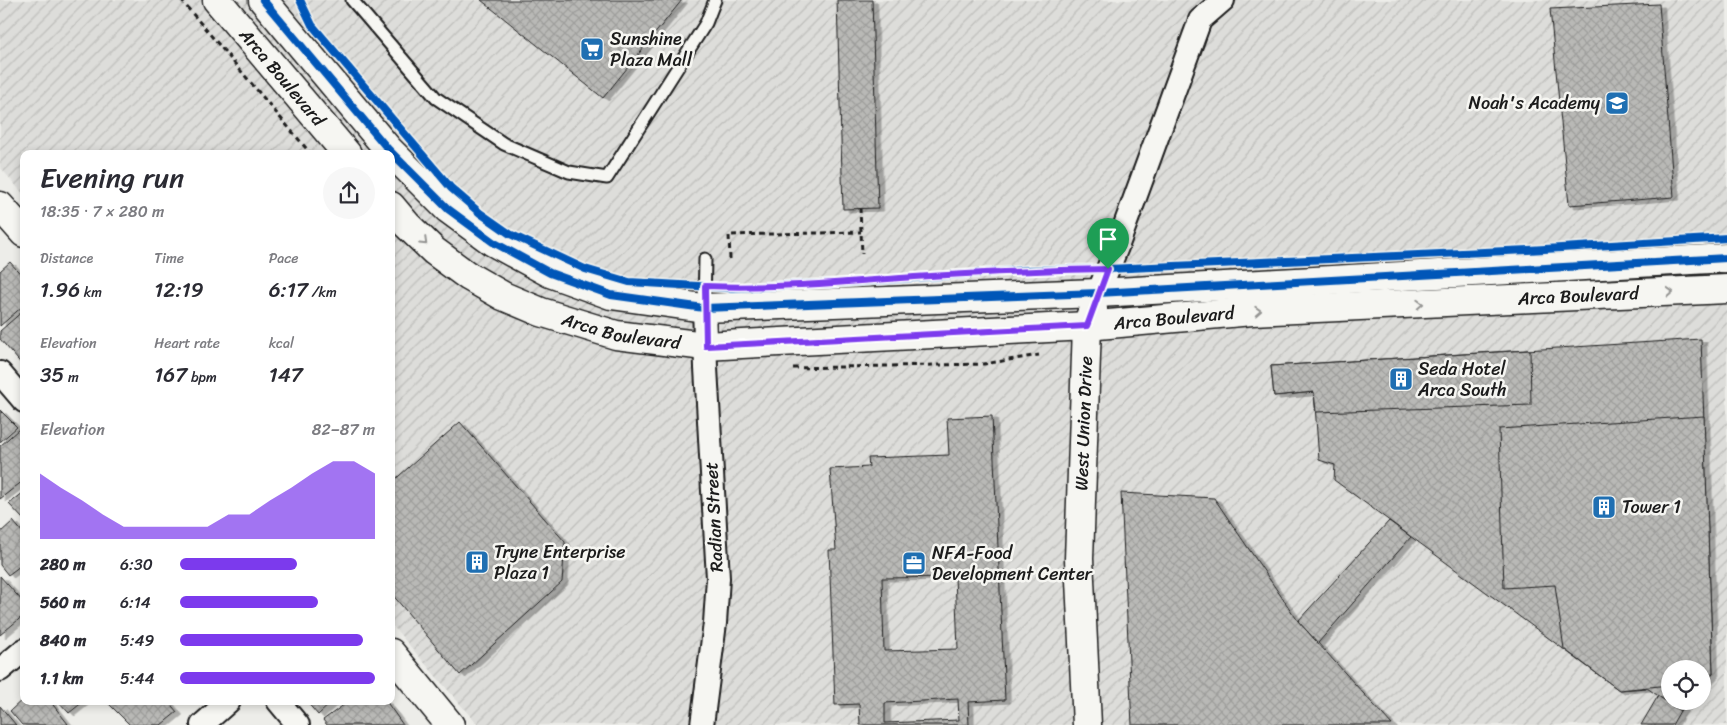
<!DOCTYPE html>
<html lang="en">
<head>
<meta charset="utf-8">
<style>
  :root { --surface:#fff; --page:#f7f7f7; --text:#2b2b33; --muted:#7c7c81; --accent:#7c3aed }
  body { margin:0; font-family:Sriracha,sans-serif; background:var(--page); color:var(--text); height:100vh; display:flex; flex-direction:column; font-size:19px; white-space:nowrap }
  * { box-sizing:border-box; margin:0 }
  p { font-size:16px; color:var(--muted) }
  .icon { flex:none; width:28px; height:28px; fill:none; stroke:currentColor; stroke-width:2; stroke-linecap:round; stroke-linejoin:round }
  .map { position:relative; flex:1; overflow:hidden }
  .sheet { position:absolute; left:20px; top:150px; width:375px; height:555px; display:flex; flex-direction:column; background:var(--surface); border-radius:10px; box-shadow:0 2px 8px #0003 }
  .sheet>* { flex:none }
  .controls { position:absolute; left:1661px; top:660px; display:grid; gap:10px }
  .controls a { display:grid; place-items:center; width:50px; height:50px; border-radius:50%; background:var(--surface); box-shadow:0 2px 8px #0003; font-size:25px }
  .pin { position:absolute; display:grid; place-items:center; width:42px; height:42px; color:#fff; margin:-51px -21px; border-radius:50% 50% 50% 0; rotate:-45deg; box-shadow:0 0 5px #0007 }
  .pin .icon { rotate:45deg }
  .round { display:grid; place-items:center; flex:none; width:52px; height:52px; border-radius:26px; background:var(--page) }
  .summary { display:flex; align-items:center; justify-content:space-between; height:85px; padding:0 20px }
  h1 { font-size:28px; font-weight:600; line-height:38px }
  .metrics { display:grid; grid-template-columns:repeat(3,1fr); gap:8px; height:85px; padding:5px 20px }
  .metrics div { display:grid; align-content:center }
  .metrics b { font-size:21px; font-weight:600 }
  .metrics small { font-size:14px; font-weight:400 }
  .metrics p { font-size:14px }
  .chart { height:140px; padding:10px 20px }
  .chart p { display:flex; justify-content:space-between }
  .chart svg { width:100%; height:90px; margin-top:5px; fill:var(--accent); opacity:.7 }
  ul { padding:0 20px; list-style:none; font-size:16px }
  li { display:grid; grid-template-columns:80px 60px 1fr; align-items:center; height:38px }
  li i { height:12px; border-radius:6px; background:var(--accent) }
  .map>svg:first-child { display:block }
  .industrial { fill:url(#industrial-furrows); fill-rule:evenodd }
  .building { fill:url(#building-cross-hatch); stroke:#1c1c1c; fill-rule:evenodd; filter:url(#shadow) }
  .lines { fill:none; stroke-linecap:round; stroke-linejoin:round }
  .service-casing { stroke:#1c1c1c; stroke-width:15 }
  .minor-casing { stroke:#1c1c1c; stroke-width:26 }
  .tertiary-casing { stroke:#1c1c1c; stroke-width:31 }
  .secondary-casing { stroke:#1c1c1c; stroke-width:31 }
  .path { stroke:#1c1c1c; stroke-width:3; stroke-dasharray:5 4; stroke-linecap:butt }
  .service { stroke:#f6f6f2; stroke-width:11 }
  .minor { stroke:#f6f6f2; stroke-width:22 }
  .tertiary { stroke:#f6f6f2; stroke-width:28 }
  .secondary { stroke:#f6f6f2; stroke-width:28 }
  .cycleway-casing { stroke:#f6f6f2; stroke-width:11 }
  .cycleway { stroke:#0057b8; stroke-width:8 }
  .oneway { stroke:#949492 }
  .route-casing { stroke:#fff; stroke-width:10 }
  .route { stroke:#7c3aed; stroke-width:6 }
  .labels { text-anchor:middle; stroke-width:5; stroke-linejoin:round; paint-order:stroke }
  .poi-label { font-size:18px; fill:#1c1c1c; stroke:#f6f6f2; text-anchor:start }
  .street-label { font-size:18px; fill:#1c1c1c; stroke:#f6f6f2 }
</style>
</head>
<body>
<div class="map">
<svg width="1727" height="725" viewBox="0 0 1727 725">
  <defs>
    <pattern id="industrial-furrows" width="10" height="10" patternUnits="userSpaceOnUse" patternTransform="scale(1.25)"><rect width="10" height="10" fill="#ddddda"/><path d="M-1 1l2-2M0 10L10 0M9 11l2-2" fill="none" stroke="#bdbdba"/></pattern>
    <pattern id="building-cross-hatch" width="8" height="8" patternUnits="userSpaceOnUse" patternTransform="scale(1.25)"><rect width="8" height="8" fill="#b9b9b6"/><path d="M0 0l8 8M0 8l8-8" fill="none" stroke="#9e9e9c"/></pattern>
    <filter id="shadow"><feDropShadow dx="5.5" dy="3" stdDeviation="0" flood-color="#0004"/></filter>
  </defs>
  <rect width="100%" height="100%" fill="#edede9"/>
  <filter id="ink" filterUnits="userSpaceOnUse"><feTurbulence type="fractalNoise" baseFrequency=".02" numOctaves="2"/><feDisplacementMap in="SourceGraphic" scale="10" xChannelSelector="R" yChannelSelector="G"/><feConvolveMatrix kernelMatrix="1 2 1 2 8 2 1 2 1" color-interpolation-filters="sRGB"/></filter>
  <g filter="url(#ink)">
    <!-- industrial -->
    <path class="industrial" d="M0,0H1727V725H478L391,624V154H24V195L0,167ZM1670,669H1702V701H1670Z"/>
    <!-- building -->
    <g class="building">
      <path d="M481,0H682L603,98Z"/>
      <path d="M837,0H872L878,208L843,209Z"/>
      <path d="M1659,4L1674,197L1569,205L1550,9Z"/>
      <path d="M10,262L24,278V305L0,326V271Z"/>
      <path d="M24,310V367L0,339V331Z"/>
      <path d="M1701,339L1713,674L1702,686V669H1670V701H1689L1680,711L1647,688L1619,690L1334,480L1335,465L1319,460L1314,392L1274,396L1271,366Z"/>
      <path d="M1530,350L1531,405L1316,412L1314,392L1274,396L1271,366Z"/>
      <path d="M0,410L17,427L0,442Z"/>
      <path d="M992,416L1005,700L968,702L969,725H860L859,704L835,705L829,550H836L830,469L869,467L868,458L949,455L947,418ZM955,577L958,649L884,651L882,578ZM958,699L959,720L885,723V703Z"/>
      <path d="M1704,416L1713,674L1702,675V669H1670V685L1619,690L1564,649L1555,585L1504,588L1499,429Z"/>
      <path d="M460,422L565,542L562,582L460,675L391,593V483Z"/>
      <path d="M19,429L24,435V480L0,499V446Z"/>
      <path d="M24,492V520L9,504Z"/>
      <path d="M1121,493L1214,498L1298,621L1392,725H1132Z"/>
      <path d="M13,521L24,534V563L8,575L0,565V533Z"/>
      <path d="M1389,521L1411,537L1318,643L1298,621Z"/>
      <path d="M0,576L24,603V615L0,635Z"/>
      <path d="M1658,696L1680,711L1672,725H1641Z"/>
      <path d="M24,698V701H50L68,724L66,725H22L10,711Z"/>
      <path d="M58,701H84L69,713Z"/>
      <path d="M106,701H168L177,712L161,725H130Z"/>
      <path d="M306,701H333L318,715Z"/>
      <path d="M349,701H386L403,725H327L323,720Z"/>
      <path d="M0,706L16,725H0Z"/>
    </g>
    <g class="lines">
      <!-- service casing -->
      <g class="service-casing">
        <g id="service">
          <path d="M352,0L436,98L504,144L569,172L607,178L706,23L715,0"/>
          <path d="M704,308L705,259"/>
        </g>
      </g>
      <!-- minor casing -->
      <g class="minor-casing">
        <g id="minor">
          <path d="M1098,293L1117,247L1200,20L1223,0"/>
          <path d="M0,373L24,401"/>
          <path d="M0,670L24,650"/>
          <path d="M278,701L298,725"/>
          <path d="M202,725L229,701"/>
          <path d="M702,725L715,623L718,578L706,368L704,308"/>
        </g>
      </g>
      <!-- tertiary casing -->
      <g class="tertiary-casing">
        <g id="tertiary">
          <path id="s1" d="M217,0L347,154"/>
          <path d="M263,0L388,149L448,209L493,242L550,273L611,295L704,308L1098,293L1727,258"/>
          <path id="s2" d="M391,206L407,225L434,251L468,276L503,296L541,312L616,335L705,346L1087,326L1252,311L1727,289"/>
          <path id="s3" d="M1087,725L1079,559L1087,326L1093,309"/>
        </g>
      </g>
      <!-- secondary casing -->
      <g class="secondary-casing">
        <g id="secondary">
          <path d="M0,206L24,233"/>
          <path d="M391,653L450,725"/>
        </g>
      </g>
      <!-- path -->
      <g class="path">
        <path d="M181,0L311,154"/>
        <path d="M860,208L862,254"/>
        <path d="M730,259L729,235L861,232"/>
        <path d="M793,368L984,364L1039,355"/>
      </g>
      <!-- service -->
      <use href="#service" class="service"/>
      <!-- minor -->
      <use href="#minor" class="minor"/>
      <!-- tertiary -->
      <use href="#tertiary" class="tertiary"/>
      <!-- secondary -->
      <use href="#secondary" class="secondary"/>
      <!-- cycleway casing -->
      <g class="cycleway-casing">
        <g id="cycleway">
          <path d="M263,0L388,149L448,209L493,242L550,273L611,295L704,308L1098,293L1727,258"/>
          <path d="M300,0L312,25L451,188L480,213L510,234L585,269L629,282L732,288L839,283L1027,270L1108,269L1528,250L1727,238"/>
        </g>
      </g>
      <!-- cycleway -->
      <use href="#cycleway" class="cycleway"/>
    </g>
    <!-- one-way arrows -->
    <defs><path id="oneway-chevron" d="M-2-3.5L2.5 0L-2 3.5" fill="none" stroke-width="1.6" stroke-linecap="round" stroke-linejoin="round" transform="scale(1.25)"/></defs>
    <g class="oneway">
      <use href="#oneway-chevron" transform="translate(424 242) rotate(44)"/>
      <use href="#oneway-chevron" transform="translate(1670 292) rotate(-3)"/>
      <use href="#oneway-chevron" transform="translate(1420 304) rotate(-3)"/>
      <use href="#oneway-chevron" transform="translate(1258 311) rotate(-3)"/>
    </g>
  </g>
  <g class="lines" filter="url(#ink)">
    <!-- route casing -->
    <g class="route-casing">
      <path id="route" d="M1108,269L1087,326L706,346L705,286C774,289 845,282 914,277C979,273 1043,270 1108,269Z"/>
    </g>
    <!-- route -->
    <use href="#route" class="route"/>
  </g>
  <!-- icons -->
  <defs>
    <g id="supermarket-square" transform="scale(1.25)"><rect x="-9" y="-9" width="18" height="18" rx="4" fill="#1f6fb2" stroke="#f6f6f2"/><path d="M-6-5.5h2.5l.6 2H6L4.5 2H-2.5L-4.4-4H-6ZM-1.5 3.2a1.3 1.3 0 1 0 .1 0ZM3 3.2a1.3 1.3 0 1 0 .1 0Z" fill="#fff"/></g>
    <g id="school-square" transform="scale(1.25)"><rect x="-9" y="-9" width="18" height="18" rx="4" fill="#1f6fb2" stroke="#f6f6f2"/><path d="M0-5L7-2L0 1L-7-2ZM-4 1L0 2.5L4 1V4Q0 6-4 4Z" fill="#fff"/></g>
    <g id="building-square" transform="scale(1.25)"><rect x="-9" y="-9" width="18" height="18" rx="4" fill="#1f6fb2" stroke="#f6f6f2"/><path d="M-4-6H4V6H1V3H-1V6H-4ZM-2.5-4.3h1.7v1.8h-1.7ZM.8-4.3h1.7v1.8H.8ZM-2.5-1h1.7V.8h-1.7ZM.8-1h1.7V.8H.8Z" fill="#fff"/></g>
    <g id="office-square" transform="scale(1.25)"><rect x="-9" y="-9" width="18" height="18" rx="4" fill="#1f6fb2" stroke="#f6f6f2"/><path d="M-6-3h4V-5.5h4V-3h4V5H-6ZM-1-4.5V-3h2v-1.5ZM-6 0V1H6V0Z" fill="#fff"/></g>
  </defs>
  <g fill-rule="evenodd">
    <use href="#supermarket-square" x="592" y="49"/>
    <use href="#school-square" x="1617" y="103"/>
    <use href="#building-square" x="1401" y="379"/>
    <use href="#building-square" x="1604" y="507"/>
    <use href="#building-square" x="477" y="562"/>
    <use href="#office-square" x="914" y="563"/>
  </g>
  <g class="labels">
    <!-- poi labels -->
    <g class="poi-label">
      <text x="610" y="45">Sunshine<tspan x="610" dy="21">Plaza Mall</tspan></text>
      <text x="1600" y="109" text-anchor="end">Noah's Academy</text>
      <text x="1418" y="375">Seda Hotel<tspan x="1418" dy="21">Arca South</tspan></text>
      <text x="1622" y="513">Tower 1</text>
      <text x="494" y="558">Tryne Enterprise<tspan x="494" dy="21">Plaza 1</tspan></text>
      <text x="932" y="559">NFA-Food<tspan x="932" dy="21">Development Center</tspan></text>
    </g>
    <!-- street labels -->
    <g class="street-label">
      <text dy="6" stroke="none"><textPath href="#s1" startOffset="101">Arca Boulevard</textPath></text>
      <text dy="6" stroke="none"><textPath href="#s2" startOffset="1229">Arca Boulevard</textPath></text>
      <text dy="6" stroke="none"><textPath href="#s2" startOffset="824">Arca Boulevard</textPath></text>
      <text dy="6" stroke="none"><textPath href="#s2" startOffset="269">Arca Boulevard</textPath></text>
      <text dy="6" stroke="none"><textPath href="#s3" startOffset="302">West Union Drive</textPath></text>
      <text transform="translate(714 517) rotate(-93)" y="6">Radian Street</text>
    </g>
  </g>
</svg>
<div class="controls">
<a><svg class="icon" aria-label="locate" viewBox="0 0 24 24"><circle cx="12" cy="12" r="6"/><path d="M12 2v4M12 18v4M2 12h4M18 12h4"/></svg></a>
</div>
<div class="pin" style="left:1108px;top:269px;background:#1e9e55"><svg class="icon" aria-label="arrive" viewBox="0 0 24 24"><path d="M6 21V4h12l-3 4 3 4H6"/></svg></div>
<section class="sheet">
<div class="summary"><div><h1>Evening run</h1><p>18:35 · 7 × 280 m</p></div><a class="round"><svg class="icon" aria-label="share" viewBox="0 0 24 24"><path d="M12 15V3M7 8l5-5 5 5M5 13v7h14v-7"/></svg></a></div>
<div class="metrics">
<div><p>Distance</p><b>1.96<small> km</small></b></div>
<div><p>Time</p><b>12:19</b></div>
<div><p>Pace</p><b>6:17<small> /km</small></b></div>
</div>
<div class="metrics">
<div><p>Elevation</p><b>35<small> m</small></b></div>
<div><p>Heart rate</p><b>167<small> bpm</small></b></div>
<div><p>kcal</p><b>147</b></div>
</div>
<div class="chart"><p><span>Elevation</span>82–87 m</p>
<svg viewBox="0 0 160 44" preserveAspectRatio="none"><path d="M0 44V12L10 19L20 25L30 32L40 38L50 38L60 38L70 38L80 38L90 32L100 32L110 25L120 19L130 12L140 6L150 6L160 12V44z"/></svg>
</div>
<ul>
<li><b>280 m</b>6:30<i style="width:60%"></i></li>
<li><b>560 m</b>6:14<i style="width:71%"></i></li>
<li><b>840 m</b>5:49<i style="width:94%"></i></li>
<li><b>1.1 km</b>5:44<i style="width:100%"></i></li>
</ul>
</section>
</div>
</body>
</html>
